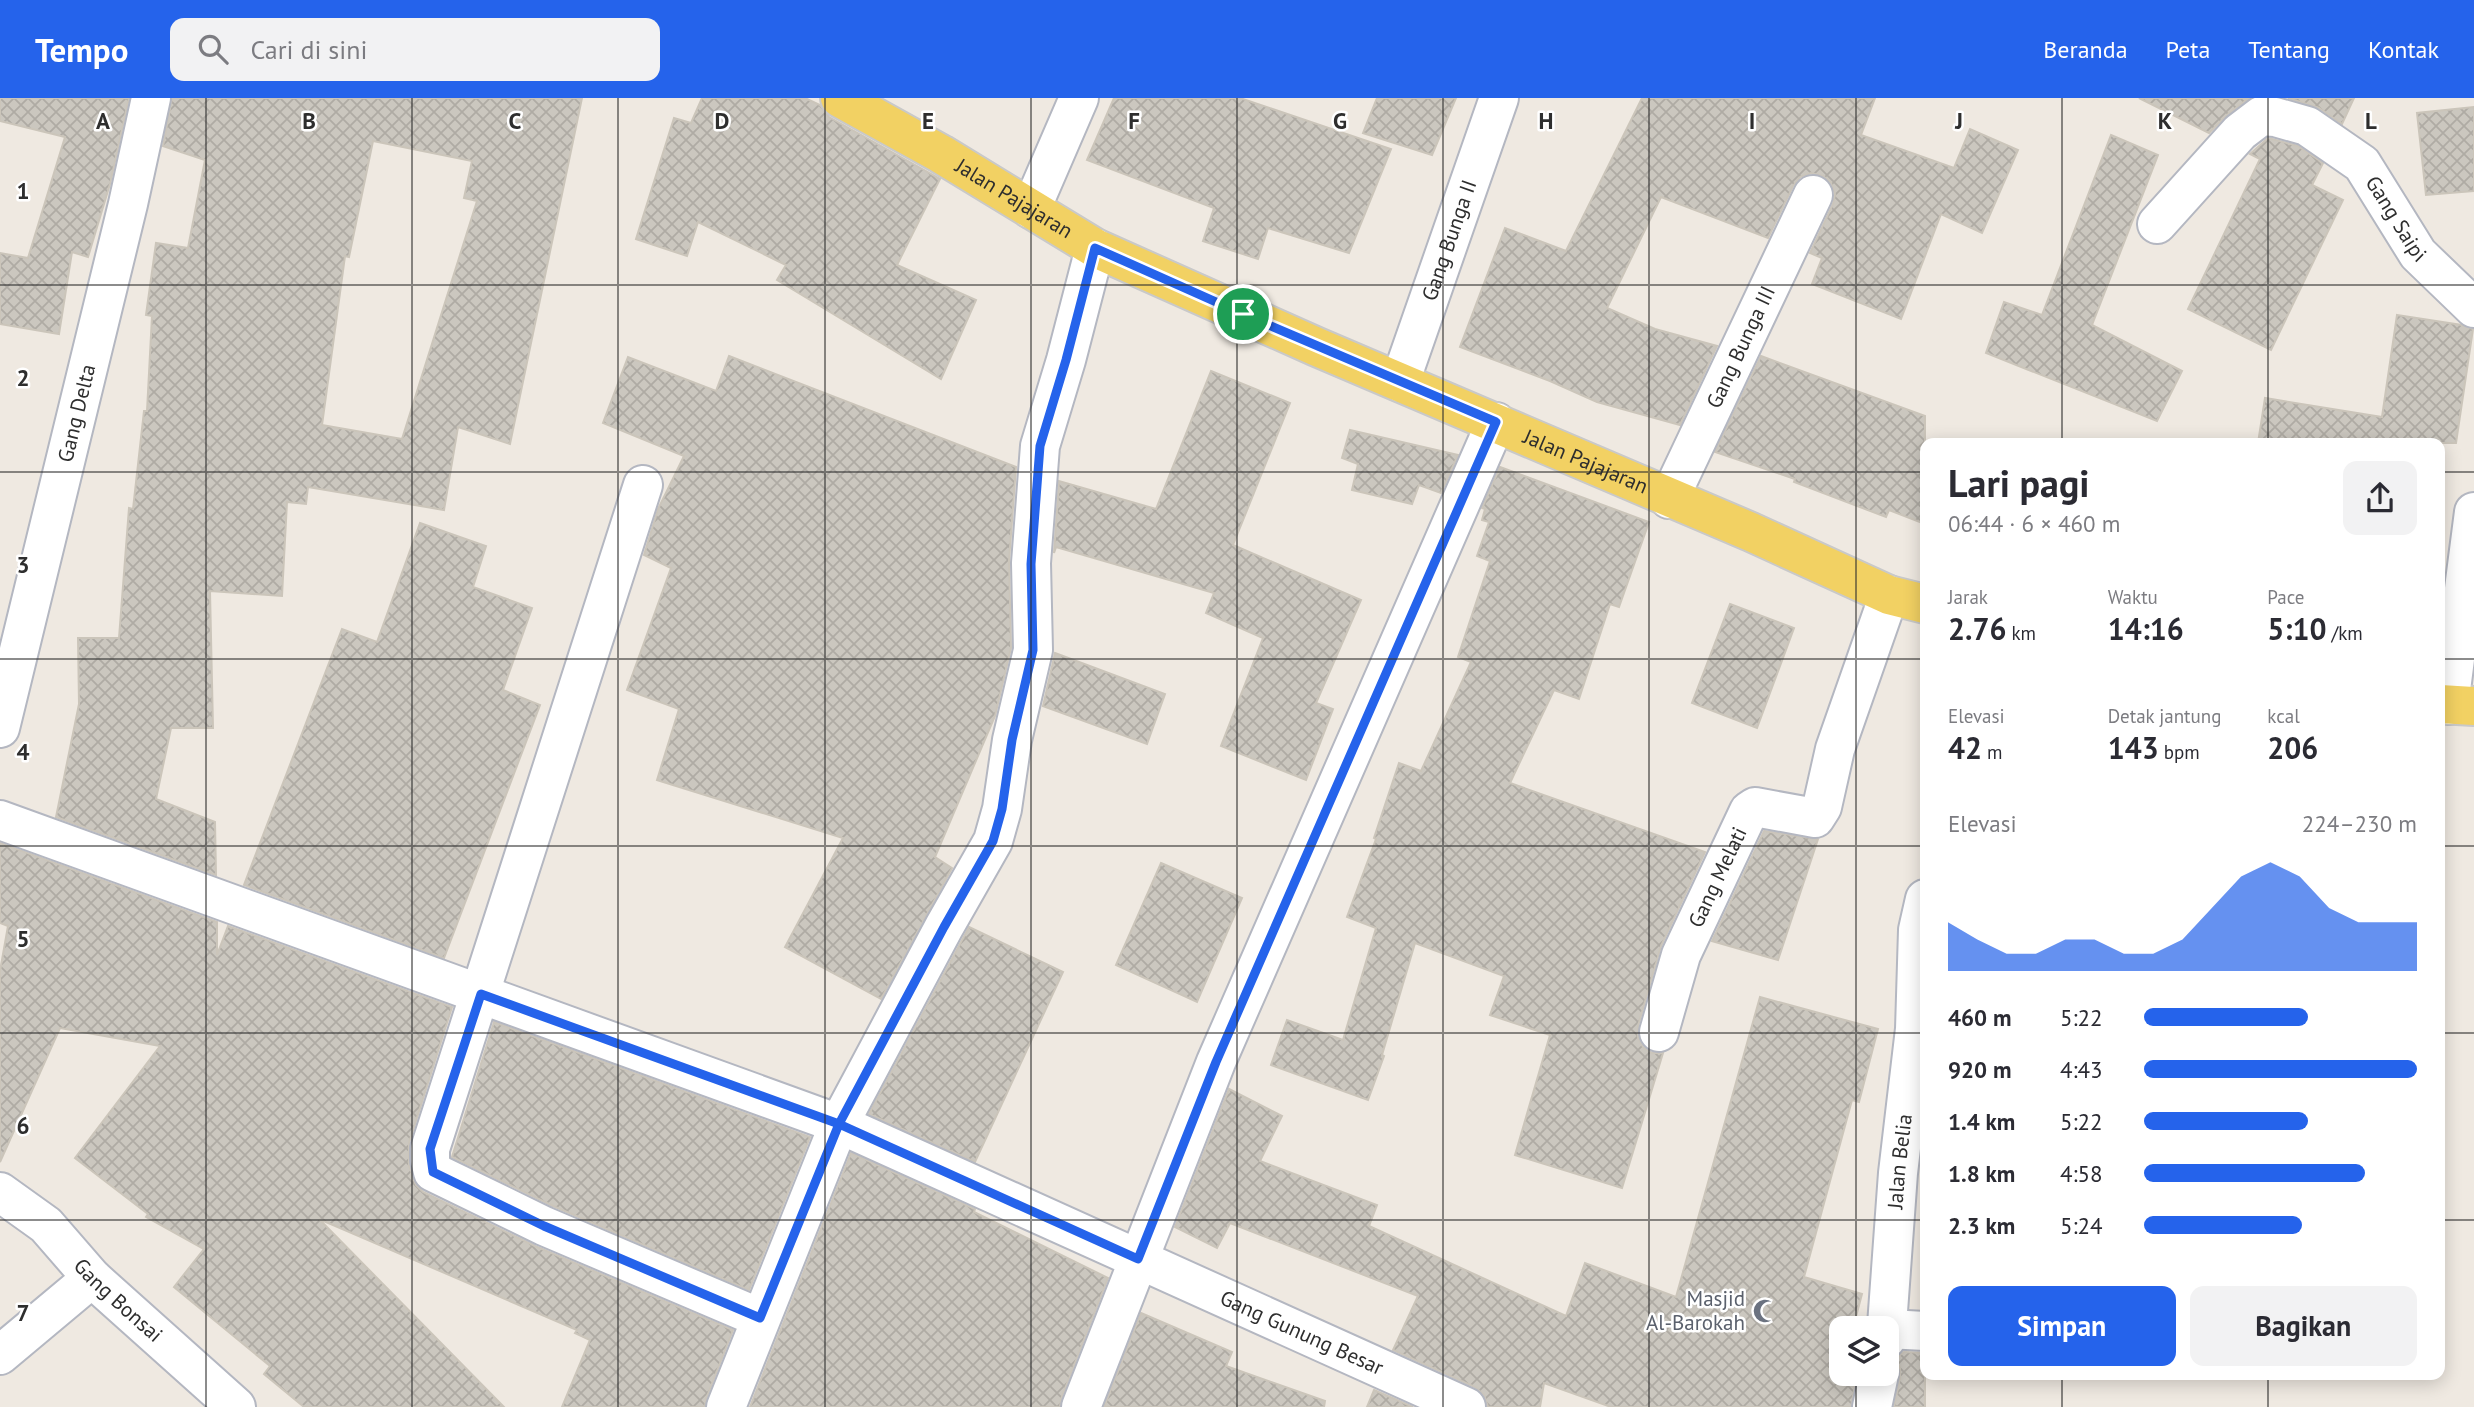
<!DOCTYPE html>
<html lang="id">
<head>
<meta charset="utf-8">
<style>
  :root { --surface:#fff; --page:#f2f2f3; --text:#2b2b33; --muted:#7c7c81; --accent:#2563eb }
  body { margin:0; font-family:"PT Sans",sans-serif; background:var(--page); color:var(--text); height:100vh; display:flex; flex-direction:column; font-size:26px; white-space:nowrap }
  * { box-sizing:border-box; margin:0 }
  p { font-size:23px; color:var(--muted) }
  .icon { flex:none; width:38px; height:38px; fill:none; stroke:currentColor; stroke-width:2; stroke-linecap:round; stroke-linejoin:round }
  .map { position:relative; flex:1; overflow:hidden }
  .details { position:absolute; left:1920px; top:340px; width:525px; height:942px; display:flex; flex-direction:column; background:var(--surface); border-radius:14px; box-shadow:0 4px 18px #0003 }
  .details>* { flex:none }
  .fabs { position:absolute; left:1829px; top:1218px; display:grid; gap:14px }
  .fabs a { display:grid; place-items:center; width:70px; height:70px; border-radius:14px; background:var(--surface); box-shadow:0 4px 18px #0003; font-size:35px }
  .pin { position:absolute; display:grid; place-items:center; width:60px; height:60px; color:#fff; margin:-30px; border:4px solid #fff; border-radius:50%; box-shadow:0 2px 7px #0007 }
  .round { display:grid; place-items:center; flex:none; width:74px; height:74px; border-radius:14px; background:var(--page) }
  .overview { display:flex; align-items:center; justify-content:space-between; height:119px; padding:0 28px }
  h1 { font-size:38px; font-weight:700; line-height:52px }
  .figures { display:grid; grid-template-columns:repeat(3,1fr); gap:10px; height:119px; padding:7px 28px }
  .figures div { display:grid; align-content:center }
  .figures b { font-size:30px; font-weight:700 }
  .figures small { font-size:19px; font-weight:400 }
  .figures p { font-size:19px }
  .chart { height:196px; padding:14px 28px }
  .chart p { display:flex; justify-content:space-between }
  .chart svg { width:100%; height:126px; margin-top:7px; fill:var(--accent); opacity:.7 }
  .button { display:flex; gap:14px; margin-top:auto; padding:14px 28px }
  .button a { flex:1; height:80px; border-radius:14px; background:var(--accent); color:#fff; font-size:28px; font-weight:700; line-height:80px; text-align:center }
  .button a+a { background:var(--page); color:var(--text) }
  ul { padding:0 28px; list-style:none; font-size:23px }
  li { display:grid; grid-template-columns:112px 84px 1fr; align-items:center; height:52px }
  li i { height:18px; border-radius:9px; background:var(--accent) }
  header { display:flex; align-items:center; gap:42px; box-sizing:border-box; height:98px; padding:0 35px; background:var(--accent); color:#fff }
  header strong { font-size:33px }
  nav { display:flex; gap:38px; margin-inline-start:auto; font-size:24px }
  .search { width:490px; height:63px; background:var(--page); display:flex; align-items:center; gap:18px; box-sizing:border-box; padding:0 24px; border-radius:14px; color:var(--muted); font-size:26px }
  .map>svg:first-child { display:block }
  .building { fill:url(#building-cross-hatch); stroke:#cbc5ba; stroke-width:2; fill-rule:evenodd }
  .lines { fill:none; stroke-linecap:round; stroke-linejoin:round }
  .minor-casing { stroke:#b4b7c1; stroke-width:42 }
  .major-casing { stroke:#c9c9c9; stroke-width:42 }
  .minor { stroke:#fff; stroke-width:38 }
  .major { stroke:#f2d163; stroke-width:38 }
  .route-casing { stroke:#fff; stroke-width:14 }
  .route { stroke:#2563eb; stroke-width:9 }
  .grid { fill:none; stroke:#2e2e2e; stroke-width:2; stroke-opacity:0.55 }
  .labels { text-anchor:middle; stroke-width:5; stroke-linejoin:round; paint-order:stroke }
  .street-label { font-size:21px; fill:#2e2e2e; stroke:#fff }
  .worship-label { font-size:21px; fill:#5b616d; stroke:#fff; text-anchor:end }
  .grid-label { font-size:23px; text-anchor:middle; font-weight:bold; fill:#2e2e2e; stroke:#fff; stroke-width:5; stroke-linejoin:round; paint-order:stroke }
</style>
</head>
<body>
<header>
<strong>Tempo</strong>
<div class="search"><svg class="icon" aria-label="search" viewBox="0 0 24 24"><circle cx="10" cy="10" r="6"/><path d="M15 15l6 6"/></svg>Cari di sini</div>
<nav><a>Beranda</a><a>Peta</a><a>Tentang</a><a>Kontak</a></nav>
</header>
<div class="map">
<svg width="2474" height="1309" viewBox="0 0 2474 1309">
  <defs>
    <pattern id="building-cross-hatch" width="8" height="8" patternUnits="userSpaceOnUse" patternTransform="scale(1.75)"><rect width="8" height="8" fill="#cbc7bf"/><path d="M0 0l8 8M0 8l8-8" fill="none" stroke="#afaba4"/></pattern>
  </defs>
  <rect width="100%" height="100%" fill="#efe9e1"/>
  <!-- building -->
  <g class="building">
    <path d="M0,0H129L110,86L88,159L72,154L59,236L0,226V155L28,160L65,39L0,23Z"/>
    <path d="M172,0H582L510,346L458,329L444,412L308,389L306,406L287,404L282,498L210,493L213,630H171L156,701L215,724L216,777L56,719L79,606L78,540H119L129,410L133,411L144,313H147L152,218L146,217L156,145L188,150L205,62L163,48ZM373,43L472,63L464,100L477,103L402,341L322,327L345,158L349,159Z"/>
    <path d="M702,0H805L820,7L829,19L940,81L897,167L976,202L941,281L777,182L786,167L698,124L687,158L636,141L674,20L691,25Z"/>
    <path d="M1114,0H1240L1391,51L1349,155L1268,130L1258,161L1203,143L1214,110L1087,62Z"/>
    <path d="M1377,0H1456L1432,57L1363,35Z"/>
    <path d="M1642,0H1875L1861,37L1954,70L1970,31L2018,52L1982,135L1941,116L1901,221L1812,186L1822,160L1810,155L1833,106L1835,96L1831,85L1823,78L1811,75L1800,79L1793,88L1768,140L1661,99L1607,210L1655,231L1717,248L1680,327L1597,304L1550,283L1460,249L1505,130L1566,153Z"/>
    <path d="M2139,0H2249L2227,17L2209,35Z"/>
    <path d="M2288,0H2354L2342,26L2319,10Z"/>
    <path d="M2474,9V93L2426,97L2417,15Z"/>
    <path d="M2111,37L2158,57L2092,227L2182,273L2157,323L1986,255L2004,204L2042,217Z"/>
    <path d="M2268,40L2298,48L2323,65L2312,87L2343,102L2271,252L2188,211L2260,61L2250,56Z"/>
    <path d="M2397,217L2462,227L2473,231L2456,345H2258L2265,300L2382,319Z"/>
    <path d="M729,258L1016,369L1009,463L1011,550L995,618L935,759L952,770L881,901L785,849L843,740L657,682L679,611L627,592L671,470L644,457L658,411L684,358L603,325L628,259L716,293Z"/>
    <path d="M1761,258L1925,318V426L1889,412L1886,419L1794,384L1795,381L1715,354Z"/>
    <path d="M1211,273L1290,305L1233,447L1361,502L1316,605L1333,611L1306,682L1221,648L1263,540L1206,515L1214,495L1056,449L1054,455L1059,383L1156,411Z"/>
    <path d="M1350,332L1458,357L1441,395L1419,387L1412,406L1352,392L1358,366L1342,360Z"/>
    <path d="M1500,369L1649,424L1619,509L1610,506L1579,601L1554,592L1510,685L1705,754L1661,848L1638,928V939L1643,949L1652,955H1663L1622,1090L1515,1057L1550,937L1490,917L1504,878L1415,845L1382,957L1384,958L1368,1002L1271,967L1287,922L1343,942L1376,830L1347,819L1376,741L1374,740L1399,665L1421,673L1471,564L1458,559L1490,463L1477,458L1489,424L1482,422L1485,411L1482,410Z"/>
    <path d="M420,425L486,448L473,489L532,510L503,592L540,607L444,860L244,787L342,531L377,544Z"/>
    <path d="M1730,506L1794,530L1757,630L1692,605Z"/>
    <path d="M1055,555L1165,596L1147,646L1043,608Z"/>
    <path d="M1764,733L1818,741L1778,862L1712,843Z"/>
    <path d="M0,745L217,824V857L228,828L452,909L409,1045V1067L416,1087L423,1094L535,1148L733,1232L706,1301L705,1309H562L590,1242L575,1235L577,1232L319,1121L504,1309H304L264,1276L270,1268L174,1189L204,1151L146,1119L148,1116L75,1060L160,948L60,930L0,1064V873L8,828L0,825Z"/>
    <path d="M1161,765L1242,800L1197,904L1116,867Z"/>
    <path d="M969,829L1063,874L975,1064L869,1016Z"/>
    <path d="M1760,899L1878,931L1859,1004L1852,1002L1804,1179L1862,1196L1853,1230H1841V1276H1857L1851,1309H1611L1544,1285L1540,1309H1488L1484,1297L1475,1289L1393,1252L1418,1198L1230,1125L1217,1150L1175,1129L1229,991L1282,1018L1260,1063L1377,1107L1369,1128L1566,1218L1585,1165L1676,1199Z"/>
    <path d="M494,924L810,1039L749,1192L553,1108L452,1059Z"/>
    <path d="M851,1055L975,1111L974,1114L1108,1180L1061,1301L1060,1309H750Z"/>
    <path d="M1141,1215L1232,1254L1226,1268L1325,1303L1324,1309H1104Z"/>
    <path d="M1904,1254L1925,1255V1309H1894L1900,1280V1270L1895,1261Z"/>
    <path d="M1374,1292L1413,1309H1367Z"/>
  </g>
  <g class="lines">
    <!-- minor casing -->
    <g class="minor-casing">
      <g id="minor">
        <path d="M1031,111L1079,0"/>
        <path id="s1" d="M2157,126L2240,34L2261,18L2275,19L2307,28L2362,66L2418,156L2474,210"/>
        <path id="s2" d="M1400,284L1499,0"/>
        <path d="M643,387L430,1051V1062L433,1074L544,1128L760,1220"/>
        <path id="s3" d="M1669,401L1813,97"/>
        <path d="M2449,607L2474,414"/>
        <path id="s4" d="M0,630L128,106L151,0"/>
        <path id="s5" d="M0,722L839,1026L1466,1309"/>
        <path id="s6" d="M1659,934L1681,857L1749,713L1755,709L1815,720L1822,709L1835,651L1889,497"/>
        <path id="s7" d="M0,1094L46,1127L92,1180L236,1309"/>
        <path d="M1888,1231L1925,1233"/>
        <path id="s8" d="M1886,1241L1898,1075L1915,931L1918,832L1925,801"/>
        <path d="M0,1257L92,1180"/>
        <path d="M726,1309L839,1026L944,829L993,743L1002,711L1012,642L1033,552L1031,465L1040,348L1066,262L1095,150"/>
        <path d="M1081,1309L1216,964L1496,324"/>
        <path d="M1872,1309L1879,1276"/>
      </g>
    </g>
    <!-- major casing -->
    <g class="major-casing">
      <g id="major">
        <path id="s9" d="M840,0L941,56L1095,150L1317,249L1751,434L1889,497L1925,506"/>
        <path d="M2440,606L2474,608"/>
      </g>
    </g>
    <!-- minor -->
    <use href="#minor" class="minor"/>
    <!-- major -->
    <use href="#major" class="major"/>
  </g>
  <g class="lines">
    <!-- route casing -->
    <g class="route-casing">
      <path id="route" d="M1243,216L1095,150L1066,262L1040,348L1031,466L1033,552L1012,642L1002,711L993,743L944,829L839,1026L481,896L430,1051L433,1074L544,1128L760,1220L839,1026L1138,1161L1216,964L1496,324L1243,216"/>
    </g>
    <!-- route -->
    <use href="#route" class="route"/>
  </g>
  <!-- grid -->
  <path class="grid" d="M206,0V1309M412,0V1309M618,0V1309M825,0V1309M1031,0V1309M1237,0V1309M1443,0V1309M1649,0V1309M1856,0V1230M2062,0V345M2268,0V345M0,187H2474M0,374H1925M2440,374H2474M0,561H1925M2440,561H2474M0,748H1925M2440,748H2474M0,935H1925M2440,935H2474M0,1122H1925M2440,1122H2474M1856,1276V1309M2062,1276V1309M2268,1276V1309"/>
  <!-- icons -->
  <defs>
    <g id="mosque-bare" transform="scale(1.89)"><path d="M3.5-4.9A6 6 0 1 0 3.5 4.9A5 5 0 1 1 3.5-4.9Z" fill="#6b7280" stroke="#fff" stroke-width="2.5" paint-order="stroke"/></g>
  </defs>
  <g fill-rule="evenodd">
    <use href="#mosque-bare" x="1765" y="1213"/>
  </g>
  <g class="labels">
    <!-- street labels -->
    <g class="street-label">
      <text dy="7" stroke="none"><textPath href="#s9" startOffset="201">Jalan Pajajaran</textPath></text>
      <text dy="7" stroke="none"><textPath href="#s1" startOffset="329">Gang Saipi</textPath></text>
      <text dy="7" stroke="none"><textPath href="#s2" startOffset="150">Gang Bunga II</textPath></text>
      <text dy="7" stroke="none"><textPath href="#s3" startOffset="168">Gang Bunga III</textPath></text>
      <text dy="7" stroke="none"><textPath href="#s4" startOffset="324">Gang Delta</textPath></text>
      <text dy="7" stroke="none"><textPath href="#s9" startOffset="831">Jalan Pajajaran</textPath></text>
      <text dy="7" stroke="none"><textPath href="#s6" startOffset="166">Gang Melati</textPath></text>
      <text dy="7" stroke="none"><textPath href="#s8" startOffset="178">Jalan Belia</textPath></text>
      <text dy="7" stroke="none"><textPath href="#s7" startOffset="161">Gang Bonsai</textPath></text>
      <text dy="7" stroke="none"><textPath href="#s5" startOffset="1400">Gang Gunung Besar</textPath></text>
    </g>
    <!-- worship labels -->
    <g class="worship-label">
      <text x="1745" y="1208">Masjid<tspan x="1745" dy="24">Al-Barokah</tspan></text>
    </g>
  </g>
  <g class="grid-label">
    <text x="103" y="31">A</text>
    <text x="309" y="31">B</text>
    <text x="515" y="31">C</text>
    <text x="722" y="31">D</text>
    <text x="928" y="31">E</text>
    <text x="1134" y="31">F</text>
    <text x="1340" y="31">G</text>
    <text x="1546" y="31">H</text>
    <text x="1752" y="31">I</text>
    <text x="1959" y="31">J</text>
    <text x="2165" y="31">K</text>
    <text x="2371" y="31">L</text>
    <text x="23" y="101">1</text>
    <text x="23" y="288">2</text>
    <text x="23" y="475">3</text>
    <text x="23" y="662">4</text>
    <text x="23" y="849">5</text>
    <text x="23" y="1036">6</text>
    <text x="23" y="1223">7</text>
  </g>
</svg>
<div class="fabs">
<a><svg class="icon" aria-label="layers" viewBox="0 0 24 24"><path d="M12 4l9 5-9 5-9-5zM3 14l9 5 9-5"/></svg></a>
</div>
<div class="pin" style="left:1243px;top:216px;background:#1e9e55"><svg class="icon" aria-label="arrive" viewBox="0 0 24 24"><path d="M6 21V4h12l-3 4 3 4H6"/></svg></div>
<section class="details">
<div class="overview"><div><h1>Lari pagi</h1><p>06:44 · 6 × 460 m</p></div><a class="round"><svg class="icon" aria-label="share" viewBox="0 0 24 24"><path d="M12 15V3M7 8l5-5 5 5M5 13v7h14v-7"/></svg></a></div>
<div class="figures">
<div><p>Jarak</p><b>2.76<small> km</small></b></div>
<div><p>Waktu</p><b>14:16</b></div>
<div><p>Pace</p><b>5:10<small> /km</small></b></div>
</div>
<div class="figures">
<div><p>Elevasi</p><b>42<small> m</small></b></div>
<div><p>Detak jantung</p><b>143<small> bpm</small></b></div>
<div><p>kcal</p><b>206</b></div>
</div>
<div class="chart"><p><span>Elevasi</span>224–230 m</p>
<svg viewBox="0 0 160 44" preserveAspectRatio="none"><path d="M0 44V27L10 33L20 38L30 38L40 33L50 33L60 38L70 38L80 33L90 22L100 11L110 6L120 11L130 22L140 27L150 27L160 27V44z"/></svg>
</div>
<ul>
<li><b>460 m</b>5:22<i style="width:60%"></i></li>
<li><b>920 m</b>4:43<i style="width:100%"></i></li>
<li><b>1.4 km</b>5:22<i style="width:60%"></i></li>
<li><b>1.8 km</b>4:58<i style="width:81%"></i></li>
<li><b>2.3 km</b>5:24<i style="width:58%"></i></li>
</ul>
<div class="button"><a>Simpan</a><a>Bagikan</a></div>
</section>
</div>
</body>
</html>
